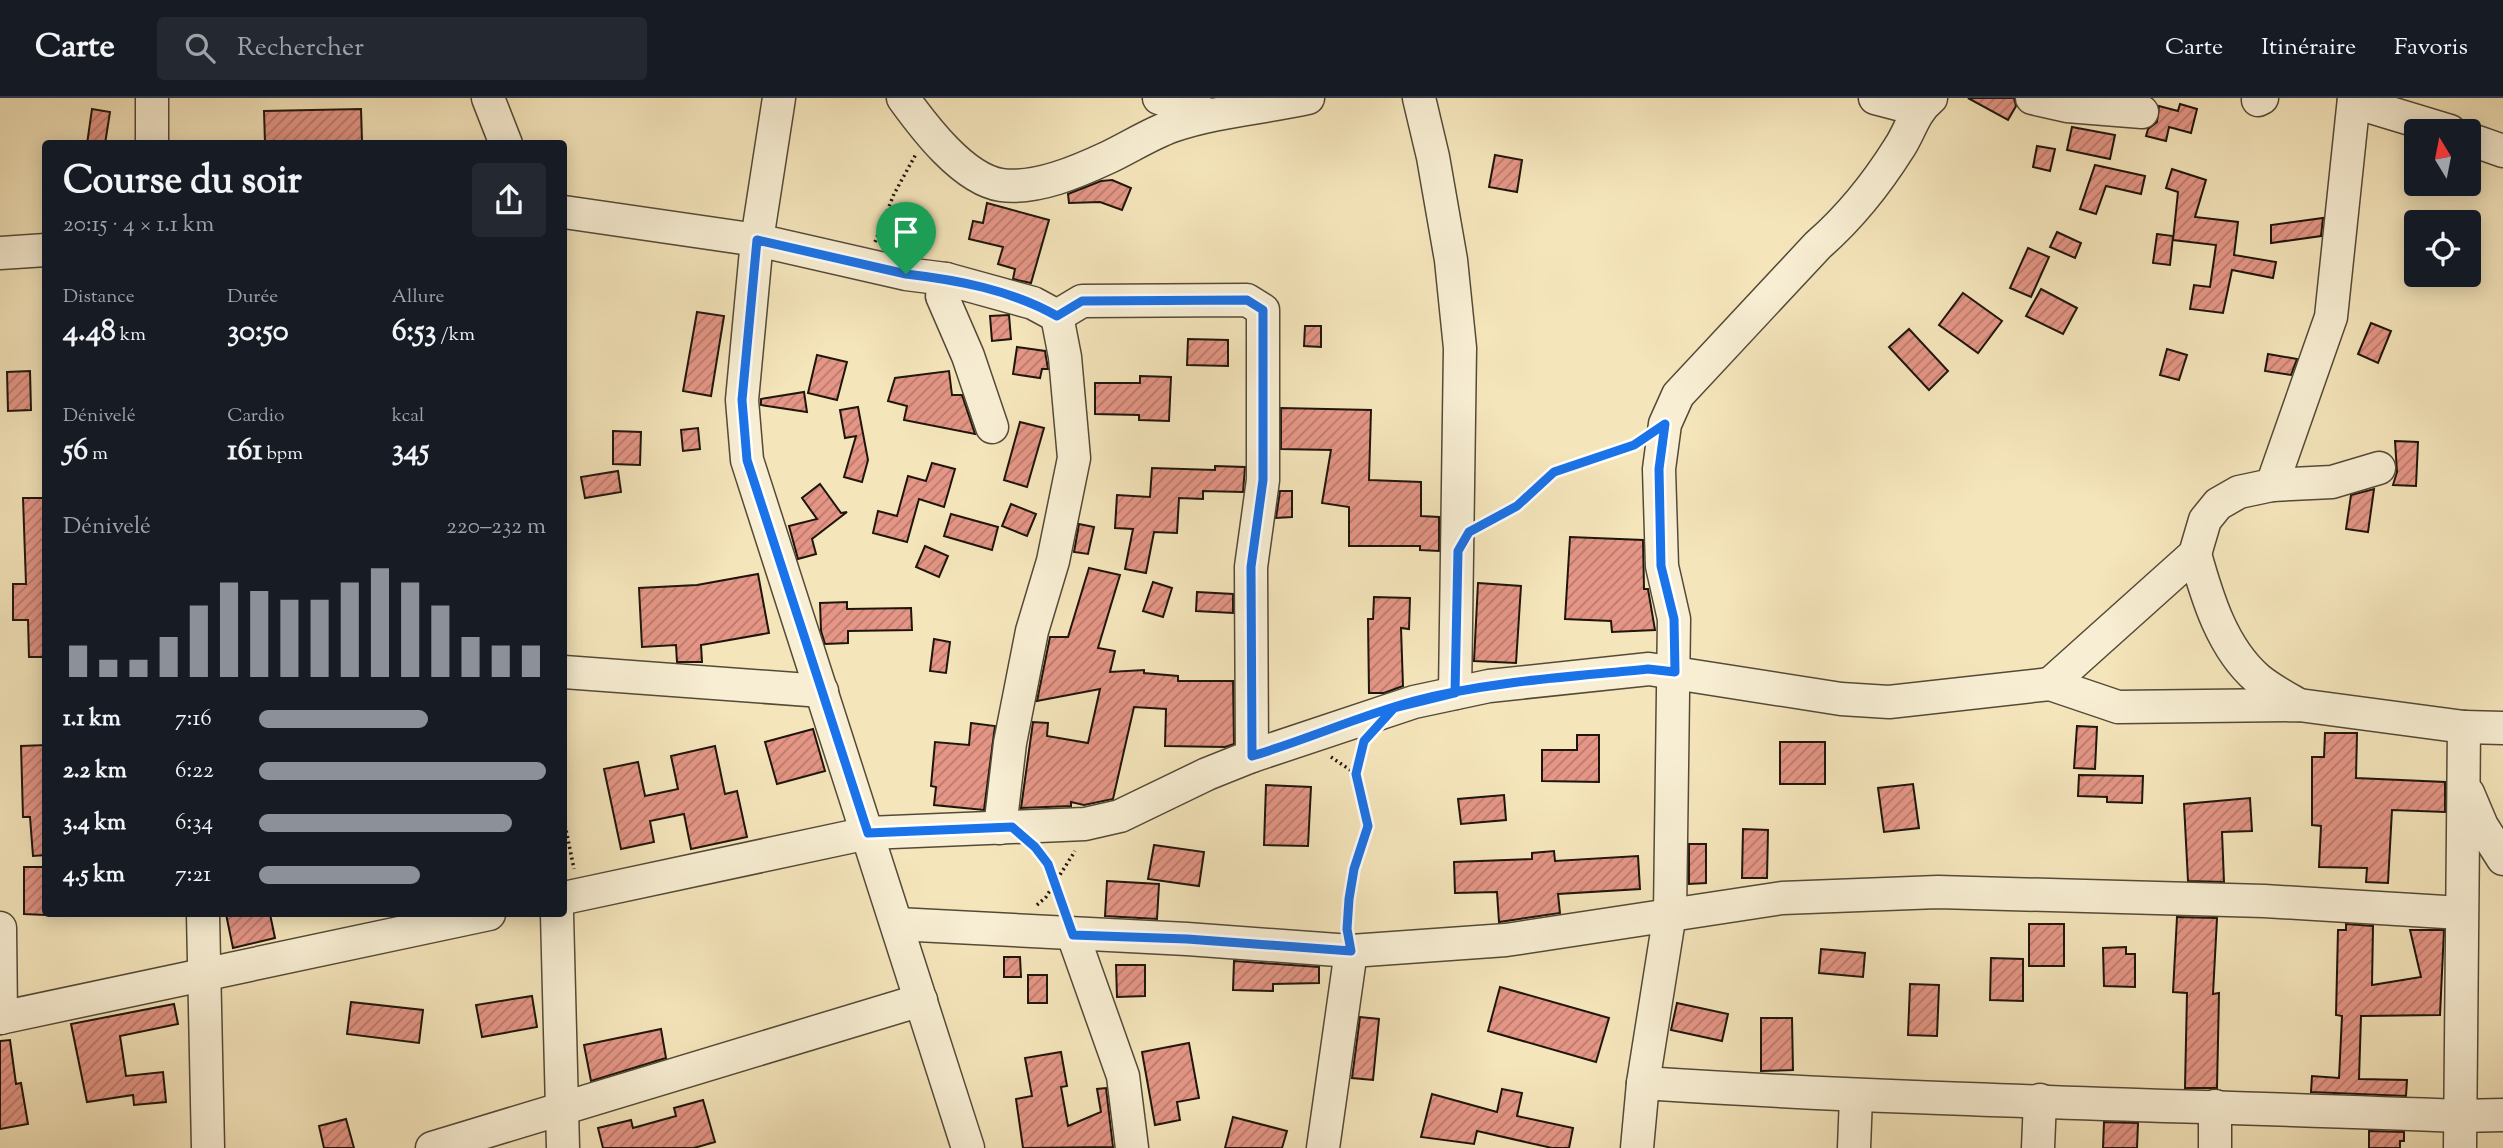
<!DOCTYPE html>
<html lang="fr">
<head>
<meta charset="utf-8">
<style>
  :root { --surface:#171b24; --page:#242831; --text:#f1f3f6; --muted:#9ea1a6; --line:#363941; --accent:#8c9099 }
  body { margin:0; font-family:"Sorts Mill Goudy",serif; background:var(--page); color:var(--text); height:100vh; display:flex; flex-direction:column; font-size:26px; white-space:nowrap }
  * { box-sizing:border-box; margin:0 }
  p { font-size:23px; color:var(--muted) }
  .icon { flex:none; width:38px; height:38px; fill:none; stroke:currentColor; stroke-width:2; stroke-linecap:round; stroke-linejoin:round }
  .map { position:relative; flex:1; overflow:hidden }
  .drawer { position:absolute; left:42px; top:42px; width:525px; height:777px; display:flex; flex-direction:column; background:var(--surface); border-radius:7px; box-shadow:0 4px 18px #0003 }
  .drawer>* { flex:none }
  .needle { width:46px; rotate:350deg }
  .buttons { position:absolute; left:2404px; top:21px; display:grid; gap:14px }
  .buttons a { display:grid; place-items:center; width:77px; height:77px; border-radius:7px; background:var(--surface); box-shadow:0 4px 18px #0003; font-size:35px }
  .pin { position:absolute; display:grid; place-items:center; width:60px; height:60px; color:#fff; margin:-72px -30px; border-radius:50% 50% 50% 0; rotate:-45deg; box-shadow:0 0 7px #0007 }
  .pin .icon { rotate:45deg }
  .round { display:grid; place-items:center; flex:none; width:74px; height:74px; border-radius:7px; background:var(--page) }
  .overview { display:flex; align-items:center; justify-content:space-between; height:119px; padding:0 21px }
  h1 { font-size:38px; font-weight:800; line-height:52px }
  .figures { display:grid; grid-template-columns:repeat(3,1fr); gap:10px; height:119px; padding:7px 21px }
  .figures div { display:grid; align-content:center }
  .figures b { font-size:30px; font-weight:800 }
  .figures small { font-size:19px; font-weight:400 }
  .figures p { font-size:19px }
  .chart { height:196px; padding:14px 21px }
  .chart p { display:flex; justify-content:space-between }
  .chart svg { width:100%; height:126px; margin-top:7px; stroke:var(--accent); stroke-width:6 }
  ul { padding:0 21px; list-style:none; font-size:23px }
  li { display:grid; grid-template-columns:112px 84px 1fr; align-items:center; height:52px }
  li i { height:18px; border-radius:9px; background:var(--accent) }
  header { display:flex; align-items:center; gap:42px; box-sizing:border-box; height:98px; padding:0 35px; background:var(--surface); border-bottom:2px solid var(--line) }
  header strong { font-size:33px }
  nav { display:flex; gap:38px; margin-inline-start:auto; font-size:24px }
  .search { width:490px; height:63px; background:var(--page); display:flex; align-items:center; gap:18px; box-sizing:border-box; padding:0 24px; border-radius:7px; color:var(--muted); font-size:26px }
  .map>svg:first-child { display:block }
  .building { fill:url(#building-hatch); stroke:#1e160c; stroke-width:2 }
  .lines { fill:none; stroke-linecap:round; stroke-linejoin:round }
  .minor-casing { stroke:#544a38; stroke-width:35 }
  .path { stroke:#1e160c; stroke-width:3.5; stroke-dasharray:2 3.5; stroke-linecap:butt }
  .minor { stroke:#f8eed3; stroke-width:32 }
  .route-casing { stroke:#fff; stroke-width:14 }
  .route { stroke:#1a73e8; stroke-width:9 }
</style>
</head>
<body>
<header>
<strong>Carte</strong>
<div class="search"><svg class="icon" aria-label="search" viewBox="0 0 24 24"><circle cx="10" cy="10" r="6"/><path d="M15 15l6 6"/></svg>Rechercher</div>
<nav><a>Carte</a><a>Itinéraire</a><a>Favoris</a></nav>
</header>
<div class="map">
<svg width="2503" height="1050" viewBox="0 0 2503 1050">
  <defs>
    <pattern id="building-hatch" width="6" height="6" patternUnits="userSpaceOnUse" patternTransform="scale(1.75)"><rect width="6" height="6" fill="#e59686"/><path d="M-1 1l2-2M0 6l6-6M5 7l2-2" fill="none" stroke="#b9796c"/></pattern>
  </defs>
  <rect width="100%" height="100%" fill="#f5e5bb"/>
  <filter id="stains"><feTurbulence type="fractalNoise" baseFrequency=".00286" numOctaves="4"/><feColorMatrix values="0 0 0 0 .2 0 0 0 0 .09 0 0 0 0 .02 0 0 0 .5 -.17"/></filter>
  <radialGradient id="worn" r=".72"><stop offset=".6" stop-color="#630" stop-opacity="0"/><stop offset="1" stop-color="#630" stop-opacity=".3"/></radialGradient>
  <!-- building -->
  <g class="building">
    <path d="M1968,0H2014L2016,8L2008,22Z"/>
    <path d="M2180,6L2197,11L2191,35L2169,29L2166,43L2146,38L2148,31L2157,24L2159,8L2178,13Z"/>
    <path d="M92,11L110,14L105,46H87Z"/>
    <path d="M361,11L362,43L265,45L264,13Z"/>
    <path d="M2072,29L2115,37L2110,61L2067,52Z"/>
    <path d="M2037,48L2055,51L2050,73L2033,69Z"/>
    <path d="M1495,57L1522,62L1517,94L1489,89Z"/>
    <path d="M2095,67L2145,78L2141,96L2106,88L2096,116L2080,111Z"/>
    <path d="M2172,71L2206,82L2195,119L2238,124L2234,157L2276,164L2273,180L2232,172L2223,215L2190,211L2194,187L2210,189L2216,147L2173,142L2178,94L2166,90Z"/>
    <path d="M1112,82L1131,90L1122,112L1100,104L1069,105L1068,96L1101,83Z"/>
    <path d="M987,105L1049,122L1031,185L1013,181L1015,171L998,166L1003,149L969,141L973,123L983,125Z"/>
    <path d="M2323,120L2321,138L2271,145V127Z"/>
    <path d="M2057,134L2081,145L2075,160L2050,149Z"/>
    <path d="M2157,136L2173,138L2170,167L2153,165Z"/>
    <path d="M2028,150L2049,159L2031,199L2010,190Z"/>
    <path d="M2041,191L2077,210L2063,236L2026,218Z"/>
    <path d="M1963,195L2002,223L1978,255L1939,227Z"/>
    <path d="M697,214L724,218L711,298L683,293Z"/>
    <path d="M1009,217L1011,241L992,243L990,218Z"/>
    <path d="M2371,225L2391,233L2378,265L2358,256Z"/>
    <path d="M1305,228H1321V249L1304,248Z"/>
    <path d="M1909,231L1948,273L1929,292L1889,249Z"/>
    <path d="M1188,241L1228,242V268L1187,267Z"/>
    <path d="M1017,249L1045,253L1048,271H1042L1040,280L1013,276Z"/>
    <path d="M2167,251L2187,257L2179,282L2160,277Z"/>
    <path d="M2268,256L2297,261L2291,277L2265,273Z"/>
    <path d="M817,257L847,264L837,302L808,295Z"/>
    <path d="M30,273L31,312L8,313L7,274Z"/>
    <path d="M949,273L952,297H962L975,336L904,322L907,308L888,303L895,280Z"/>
    <path d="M1140,278L1171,279L1169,323L1139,322V317L1095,316V285H1140Z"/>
    <path d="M804,294L807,314L761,307V301Z"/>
    <path d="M858,309L868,362L862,384L844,379L856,338L845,340L840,312Z"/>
    <path d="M1281,310L1371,312L1369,382L1421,384V418L1439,419V453L1420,452V448H1349V409L1322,405L1331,352L1281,351Z"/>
    <path d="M1020,324L1044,330L1027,389L1004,382Z"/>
    <path d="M698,330L700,351L683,353L681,332Z"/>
    <path d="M613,333L641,334L640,367L613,366Z"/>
    <path d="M2395,343L2418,344L2416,388L2393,387L2397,374Z"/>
    <path d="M932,365L955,371L944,409L919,401L907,444L873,435L878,413L897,418L908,378L926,383Z"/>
    <path d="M1215,368L1245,369L1243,394L1203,393V401L1179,400L1177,435L1154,434L1146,475L1125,471L1133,431L1115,430L1117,397L1150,399L1152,370L1215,372Z"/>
    <path d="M618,373L621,394L585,400L581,379Z"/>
    <path d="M820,386L841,415L847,414L812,441L816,456L798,461L789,428L817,421L802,400Z"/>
    <path d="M2374,391L2368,434L2346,431L2351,397Z"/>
    <path d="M1280,393H1292V419L1276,420Z"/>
    <path d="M23,400H46V559H29L28,522H13V486H26Z"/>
    <path d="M1011,406L1036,416L1027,438L1002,428Z"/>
    <path d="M951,416L998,429L992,452L944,438Z"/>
    <path d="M1079,426L1094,429L1088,456L1074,454Z"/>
    <path d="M1570,439L1643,442L1644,491H1648L1655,532L1612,534L1611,523L1565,521Z"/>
    <path d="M925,448L948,458L939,479L916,469Z"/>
    <path d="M1089,470L1120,477L1098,550L1115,553L1110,574L1144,572V575L1178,578V583H1233L1234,646L1225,649L1165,648L1166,611L1134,609L1113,701L1084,707L1071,704V708L1021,710L1033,624L1048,625L1047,638L1088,645L1100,591L1037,603L1050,539H1068Z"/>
    <path d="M758,476L769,535L701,547L702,564H677L676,547L642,549L639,490L697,487Z"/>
    <path d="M1153,484L1172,490L1163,519L1143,513Z"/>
    <path d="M1478,485L1521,488L1516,565L1474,563Z"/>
    <path d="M1197,494L1233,496V515L1196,513Z"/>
    <path d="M1374,499L1410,500L1409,531L1401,530L1403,588L1384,595H1369L1368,521H1373Z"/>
    <path d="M847,504V511L911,510L912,532L848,533V545L825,546L821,533L820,505Z"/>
    <path d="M934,541L950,544L946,575L930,573Z"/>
    <path d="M971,625L995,628L984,712L934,707L936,689L931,688L935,644L969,647Z"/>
    <path d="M2077,628L2097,629L2095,671L2074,670Z"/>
    <path d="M813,631L825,673L777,686L765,644Z"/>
    <path d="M2325,635H2357L2356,680L2445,684V714L2392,712L2388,785L2366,784L2367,770L2319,769L2321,728L2312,727V659H2324Z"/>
    <path d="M1577,637H1599V684L1542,683V652H1577Z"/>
    <rect x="1780" y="644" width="45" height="42"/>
    <path d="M46,647V757L33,758L30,719H23L21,648Z"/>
    <path d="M715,648L725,696L737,693L747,739L691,751L684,716L650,723L654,744L621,751L604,671L638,664L645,698L678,691L671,658Z"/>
    <path d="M2079,677L2143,678L2142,705L2107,704V699L2078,698Z"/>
    <path d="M1913,686L1919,730L1884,734L1878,690Z"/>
    <path d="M1266,687L1311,689L1308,748L1264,747Z"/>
    <path d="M1504,697L1506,722L1461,726L1458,701Z"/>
    <path d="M2250,700L2252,733L2222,734L2224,784L2188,783L2184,706Z"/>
    <path d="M1743,731L1768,732L1767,780H1742Z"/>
    <path d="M1689,746H1706V785L1689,786Z"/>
    <path d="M1154,747L1204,754L1199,788L1148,781Z"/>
    <path d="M1554,753L1555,763L1638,758L1640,791L1558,796L1560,815L1499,824L1497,794L1455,795L1454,764L1532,761V755Z"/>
    <path d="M24,769H46L45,817L24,816Z"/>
    <path d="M1107,783L1159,786L1157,821L1105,818Z"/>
    <path d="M226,816H270L275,840L233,850Z"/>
    <path d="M2177,819L2217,820L2213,896L2219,895L2217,990H2185L2187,895L2173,894Z"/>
    <rect x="2029" y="826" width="35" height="42"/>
    <path d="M2346,826L2373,828L2372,887L2421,879L2410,832H2444L2440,917L2361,918L2359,981L2407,982L2406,998L2311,994L2312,978L2339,980L2342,918L2336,917L2338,832H2346Z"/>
    <path d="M2126,849V856H2135V889L2104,888L2103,850Z"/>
    <path d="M1821,851L1865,855L1863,879L1819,875Z"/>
    <path d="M1004,859H1020L1021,879H1004Z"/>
    <path d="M1991,860L2023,861V903L1990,902Z"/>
    <path d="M1234,863L1319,869V885L1273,886V893L1233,892Z"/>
    <path d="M1116,867H1145V898L1117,899Z"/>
    <rect x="1028" y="877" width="19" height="28"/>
    <path d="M1910,886L1939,887L1937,938L1908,937Z"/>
    <path d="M1500,889L1609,920L1596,964L1488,933Z"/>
    <path d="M532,898L537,929L482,939L476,907Z"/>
    <path d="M351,904L423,912L419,945L347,936Z"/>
    <path d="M1677,905L1728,916L1722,943L1671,932Z"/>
    <path d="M174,906L178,926L120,938L126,978L163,974L166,1004L134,1007L133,997L87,1004L71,926Z"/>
    <path d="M1360,919L1379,921L1373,982L1352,980Z"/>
    <path d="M1761,920H1792L1793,972L1761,973Z"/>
    <path d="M661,931L666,960L591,983L584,947Z"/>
    <path d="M10,942L16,986L21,985L28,1026L0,1031V943Z"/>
    <path d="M1189,945L1199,1000L1177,1004L1180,1022L1155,1027L1142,954Z"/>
    <path d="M1061,954L1067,988L1061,989L1068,1028L1101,1014L1097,991L1106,990L1113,1049L1023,1050L1016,1001L1032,998L1025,960Z"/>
    <path d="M1502,991L1522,995L1517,1018L1573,1030L1569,1050H1552L1477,1033L1474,1046L1421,1039L1432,996L1497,1014Z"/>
    <path d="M703,1002L715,1044L694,1050H603L598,1030L631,1022L633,1030L676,1018L674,1010Z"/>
    <path d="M1233,1019L1287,1033L1282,1050H1225Z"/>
    <path d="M346,1021L354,1050H324L319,1028Z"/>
    <path d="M2104,1024L2138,1025L2137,1050H2103Z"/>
    <path d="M2369,1033L2404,1034V1043H2400V1050H2369Z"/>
  </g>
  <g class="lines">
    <!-- minor casing -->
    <g class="minor-casing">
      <g id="minor">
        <path d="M152,0V46"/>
        <path d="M488,0L506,46"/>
        <path d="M779,0L757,142L742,302L747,362L968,1050"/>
        <path d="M903,0C924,29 963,81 1001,87C1036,92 1079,73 1109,59C1130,49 1150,36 1172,28C1215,13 1263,10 1308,0"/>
        <path d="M1159,0L1210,17"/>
        <path d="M1419,0L1433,59L1451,162L1460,250L1455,595"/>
        <path d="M1875,0L1917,11"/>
        <path d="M2032,0L2067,8L2142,14"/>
        <path d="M2258,2L2262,0"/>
        <path d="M2354,4L2450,33"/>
        <path d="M2469,41L2503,53"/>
        <path d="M564,114L757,142L906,176L946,181L1033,205L1057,218L1065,259L1074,360L1053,463L1032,533L1010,645L1000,730"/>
        <path d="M0,155L46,152"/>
        <path d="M946,181L942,198L968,258L992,329"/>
        <path d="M1057,218L1082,203L1247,202L1263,212V382L1251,469L1252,658"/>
        <path d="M2272,387L2331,219L2354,0"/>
        <path d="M2195,456C2207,499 2222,550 2258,581C2270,591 2285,599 2299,607"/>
        <path d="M564,574L822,593"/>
        <path d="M2050,586L2195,456L2205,422L2218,406L2239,394L2272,387L2332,384L2379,370"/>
        <path d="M2468,695L2482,728L2503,761"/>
        <path d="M564,800L868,735L1085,726L1120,718L1207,676L1252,658L1414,604L1489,588L1649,571L1841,601L1889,604L2050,586L2118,609L2299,607L2464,629L2503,630"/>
        <path d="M203,816L208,1050"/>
        <path d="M557,816L563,1050"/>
        <path d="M897,826L1187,841L1351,853L1506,842L1782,800L1938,794L2264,803L2461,815"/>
        <path d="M0,830L1,920"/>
        <path d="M1073,837L1123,978L1132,1050"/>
        <path d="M0,920L489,816"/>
        <path d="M1643,985L1670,815L1674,521L1662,468L1659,371L1665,326L1678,297L1818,147C1849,120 1877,85 1899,50C1911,32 1913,15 1931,0"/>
        <path d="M2215,1008V1050"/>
        <path d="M432,1050L921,902"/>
        <path d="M1323,1050L1351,853"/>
        <path d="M1637,1050L1643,985C1915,1003 2187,1007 2458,1018L2503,1017"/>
        <path d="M1854,1050L1856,999"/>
        <path d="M2038,1050L2040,1002"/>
        <path d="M2460,1050L2464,629"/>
      </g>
    </g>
    <!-- path -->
    <g class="path">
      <path d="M875,144L894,96L916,56"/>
      <path d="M1482,426L1517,408L1554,374L1637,345"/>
      <path d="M1331,659L1356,676"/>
      <path d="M564,722L574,771"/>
      <path d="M1039,754L1048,766L1060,808"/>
      <path d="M1037,807L1046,799L1075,753"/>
      <path d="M1347,827L1354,771L1368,728L1356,676L1363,647"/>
    </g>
    <!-- minor -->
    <use href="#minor" class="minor"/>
  </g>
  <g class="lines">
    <!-- route casing -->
    <g class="route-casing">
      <path id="route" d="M906,176L757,142L742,302L747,362L868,735L1012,729L1035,749L1048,766L1073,837L1187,841L1351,853L1347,831L1349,801L1354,771L1368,728L1356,676L1364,643L1394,610L1455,595L1458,453L1469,434L1517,408L1554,374L1634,347L1665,326L1659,371L1661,468L1674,521L1675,574L1648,571C1570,579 1491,583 1414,603C1359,618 1306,642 1252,658L1251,469L1263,382V212L1247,202L1082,203L1057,218C1011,192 958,182 906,176"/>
    </g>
    <!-- route -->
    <use href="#route" class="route"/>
  </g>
  <rect width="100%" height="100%" filter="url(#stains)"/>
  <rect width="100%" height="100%" fill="url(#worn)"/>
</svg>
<div class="buttons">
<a><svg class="needle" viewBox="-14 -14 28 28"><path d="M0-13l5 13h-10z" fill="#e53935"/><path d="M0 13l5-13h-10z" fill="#9ea1a6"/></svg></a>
<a><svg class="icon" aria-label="locate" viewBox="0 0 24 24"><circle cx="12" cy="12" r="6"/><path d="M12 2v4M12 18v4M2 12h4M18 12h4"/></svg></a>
</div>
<div class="pin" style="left:906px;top:176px;background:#1e9e55"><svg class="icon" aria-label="arrive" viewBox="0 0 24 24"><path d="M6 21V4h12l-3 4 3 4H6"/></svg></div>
<section class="drawer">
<div class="overview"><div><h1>Course du soir</h1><p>20:15 · 4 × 1.1 km</p></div><a class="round"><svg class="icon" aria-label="share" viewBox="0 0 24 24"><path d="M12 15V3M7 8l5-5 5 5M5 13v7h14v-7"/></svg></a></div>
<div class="figures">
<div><p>Distance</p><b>4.48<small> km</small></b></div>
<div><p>Durée</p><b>30:50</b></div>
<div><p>Allure</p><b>6:53<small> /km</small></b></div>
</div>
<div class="figures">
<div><p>Dénivelé</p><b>56<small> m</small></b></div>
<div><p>Cardio</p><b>161<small> bpm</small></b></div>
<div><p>kcal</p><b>345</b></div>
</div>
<div class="chart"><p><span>Dénivelé</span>220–232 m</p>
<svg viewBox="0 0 160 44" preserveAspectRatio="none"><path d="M5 44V33M15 44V38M25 44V38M35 44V30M45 44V19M55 44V11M65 44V14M75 44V17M85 44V17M95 44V11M105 44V6M115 44V11M125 44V19M135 44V30M145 44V33M155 44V33"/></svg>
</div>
<ul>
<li><b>1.1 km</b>7:16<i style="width:59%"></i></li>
<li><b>2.2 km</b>6:22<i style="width:100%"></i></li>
<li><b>3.4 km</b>6:34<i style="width:88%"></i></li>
<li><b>4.5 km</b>7:21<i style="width:56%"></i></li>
</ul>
</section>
</div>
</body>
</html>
